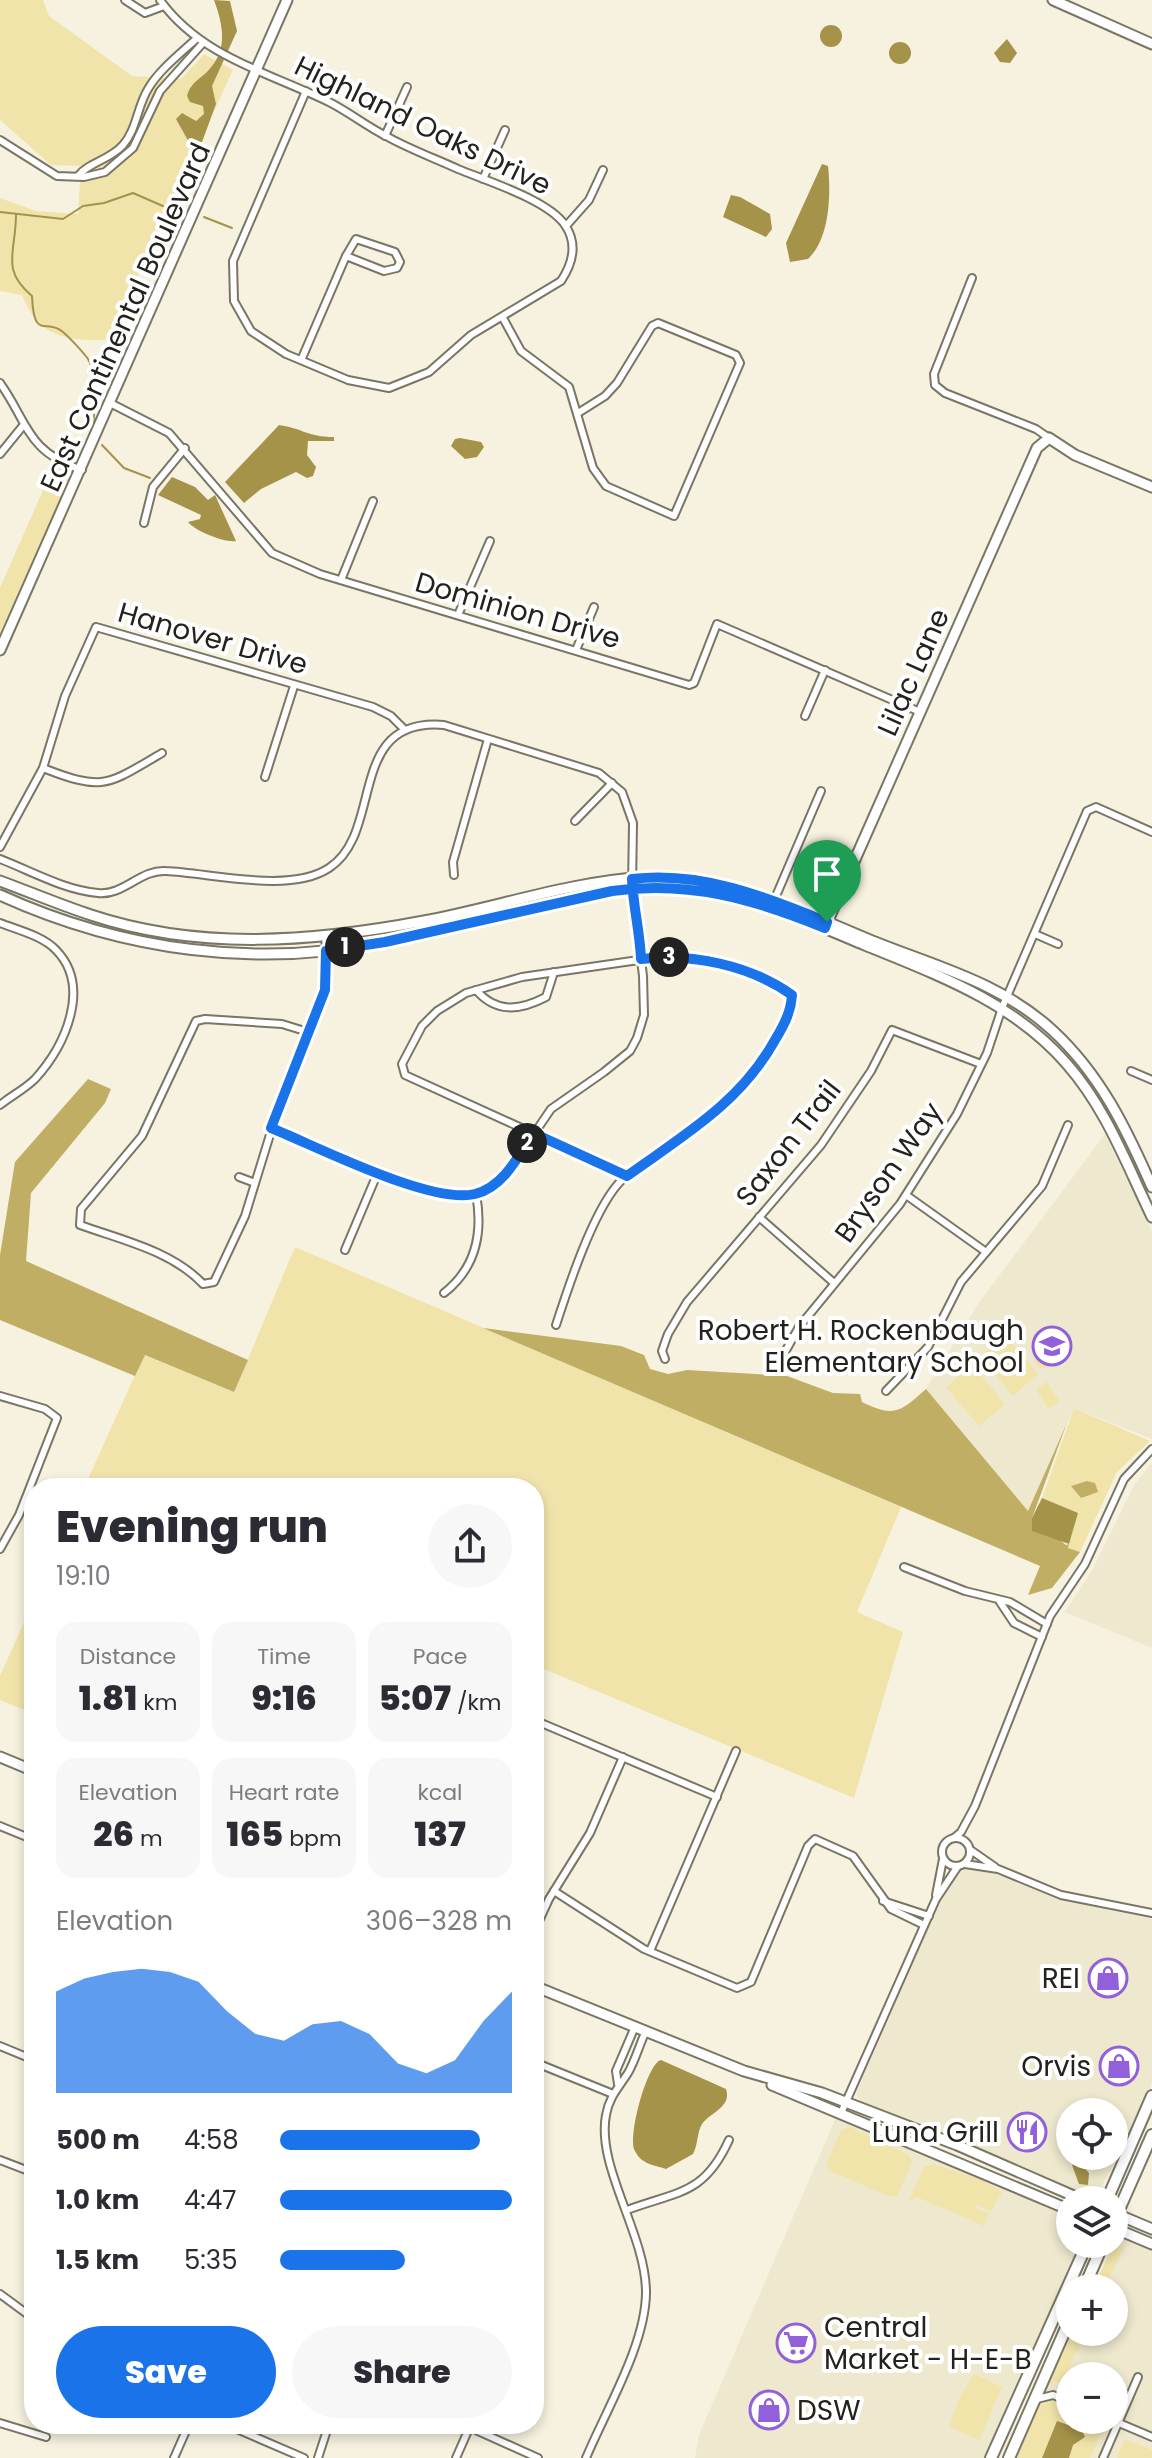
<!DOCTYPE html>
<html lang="en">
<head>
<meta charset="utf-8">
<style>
  :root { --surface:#fff; --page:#f7f7f7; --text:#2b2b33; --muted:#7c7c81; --accent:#1a73e8 }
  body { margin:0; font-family:Poppins,sans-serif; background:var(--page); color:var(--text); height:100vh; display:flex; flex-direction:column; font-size:30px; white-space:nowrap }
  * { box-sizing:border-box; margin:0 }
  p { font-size:26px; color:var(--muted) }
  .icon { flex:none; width:44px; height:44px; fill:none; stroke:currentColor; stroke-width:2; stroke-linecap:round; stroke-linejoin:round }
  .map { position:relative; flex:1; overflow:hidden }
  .panel { position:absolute; left:24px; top:1478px; width:520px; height:956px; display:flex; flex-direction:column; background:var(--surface); border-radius:32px; box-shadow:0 4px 12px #0003 }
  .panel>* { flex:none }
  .fabs { position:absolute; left:1056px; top:2098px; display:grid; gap:16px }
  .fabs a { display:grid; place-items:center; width:72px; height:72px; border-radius:50%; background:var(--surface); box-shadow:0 4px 12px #0003; font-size:40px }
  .pin { position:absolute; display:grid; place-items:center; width:68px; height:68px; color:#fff; margin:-82px -34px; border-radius:50% 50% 50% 0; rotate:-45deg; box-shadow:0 0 8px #0007 }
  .pin .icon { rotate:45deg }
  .km { position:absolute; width:40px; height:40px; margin:-20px; border-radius:50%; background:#222; color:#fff; font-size:22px; line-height:40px; text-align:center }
  .round { display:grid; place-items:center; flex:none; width:84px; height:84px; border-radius:42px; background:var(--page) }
  .headline { display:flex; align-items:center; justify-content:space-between; height:136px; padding:0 32px }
  h1 { font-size:44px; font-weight:800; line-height:60px }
  .metrics { display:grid; grid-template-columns:repeat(3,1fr); gap:12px; height:136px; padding:8px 32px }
  .metrics div { display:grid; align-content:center; border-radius:20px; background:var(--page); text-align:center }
  .metrics b { font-size:34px; font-weight:800 }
  .metrics small { font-size:22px; font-weight:400 }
  .metrics p { font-size:22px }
  .chart { height:224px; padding:16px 32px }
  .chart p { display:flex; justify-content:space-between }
  .chart svg { width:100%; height:144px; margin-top:8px; fill:var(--accent); opacity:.7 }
  .action { display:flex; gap:16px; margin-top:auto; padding:16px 32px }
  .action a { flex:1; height:92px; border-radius:48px; background:var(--accent); color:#fff; font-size:32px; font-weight:800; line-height:92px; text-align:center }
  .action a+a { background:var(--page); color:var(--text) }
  ul { padding:0 32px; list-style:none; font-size:26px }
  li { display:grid; grid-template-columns:128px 96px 1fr; align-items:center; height:60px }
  li i { height:20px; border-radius:10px; background:var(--accent) }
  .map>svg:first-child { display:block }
  .built { fill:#eee8ce; fill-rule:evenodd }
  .green { fill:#f1e4ab }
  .forest { fill:#c0ae64 }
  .water { fill:#a49349 }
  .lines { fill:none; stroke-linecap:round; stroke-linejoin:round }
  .stream { stroke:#a49349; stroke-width:2 }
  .street-casing { stroke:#797665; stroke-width:10 }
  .secondary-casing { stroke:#797665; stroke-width:13 }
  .primary-casing { stroke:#797665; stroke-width:14 }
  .street { stroke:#fff; stroke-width:6 }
  .secondary { stroke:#fff; stroke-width:9 }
  .primary { stroke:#fff; stroke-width:10 }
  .route-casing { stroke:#fff; stroke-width:16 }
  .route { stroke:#1a73e8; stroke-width:10 }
  .labels { text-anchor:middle; stroke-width:8; stroke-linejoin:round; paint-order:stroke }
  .street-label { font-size:28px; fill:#24221c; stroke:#fff }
  .poi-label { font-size:28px; fill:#24221c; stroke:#fff; text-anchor:end }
</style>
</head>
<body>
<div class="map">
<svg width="1152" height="2458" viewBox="0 0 1152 2458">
  <rect width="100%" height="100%" fill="#f6f2df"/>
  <!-- built -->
  <g class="built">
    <path d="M1105,1134L1152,1232V1439L1074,1408L1028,1511L926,1389L978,1304Z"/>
    <path d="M1152,1463V1648L1065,1612L1093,1569L1134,1485Z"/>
    <path d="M965,1866L986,1870L1068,1902L1152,1919V2083L1132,2131L1095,2199L966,2142L918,2127L860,2100L856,2094L947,1884L955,1871ZM1070,2112H1114V2156H1070Z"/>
    <path d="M837,2115L922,2156L1000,2183L1010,2192L1070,2217V2244H1083L986,2458H695L699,2435Z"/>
    <path d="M1125,2237L1152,2248V2458H1014L1071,2332H1114V2288H1093L1115,2242ZM1070,2376H1114V2420H1070Z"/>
  </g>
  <!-- green -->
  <g class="green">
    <path d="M0,0H43L49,16L132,76L181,79L204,54L233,70L108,340C65,341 39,337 22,295L0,291V198L36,211L78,214L81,166L51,165L0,120Z"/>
    <path d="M55,463L71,470L73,477L0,642V588Z"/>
    <path d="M295,1247L901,1507L857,1612L903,1632L854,1798L534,1665V1488H84L144,1355L234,1392Z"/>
    <path d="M1005,1335L1038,1374L1013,1396L980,1357Z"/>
    <circle cx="1043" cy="1359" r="9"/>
    <path d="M972,1365L1005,1404L979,1426L946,1387Z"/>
    <path d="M1047,1382L1060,1402L1048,1409L1036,1389Z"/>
    <path d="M1074,1408L1150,1441L1117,1472L1080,1552L1068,1548L1073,1511L1042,1498Z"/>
    <path d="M34,1600V1714L0,1700V1676Z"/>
    <path d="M850,2127L909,2155L912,2162L897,2196H888L828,2170L827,2162L841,2130Z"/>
    <path d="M934,2164L984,2181L1002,2192L991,2211L977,2205L976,2208L989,2214L984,2226L917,2197L909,2201L924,2167Z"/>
    <path d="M1115,2243L1124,2247L1105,2288H1093Z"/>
    <path d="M1071,2332H1086L1061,2384L1054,2381L1051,2387L1050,2377Z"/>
    <path d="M974,2374L1002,2387L979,2440L949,2427L960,2396Z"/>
    <path d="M1051,2398L1060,2402L1057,2409L1070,2415V2420H1082L1103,2429L1090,2458H1015L1038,2405Z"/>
    <path d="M1125,2439L1152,2450V2458H1117Z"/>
  </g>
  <!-- forest -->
  <g class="forest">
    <path d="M88,1079L111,1089L105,1103L31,1193L26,1261L248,1360L234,1392L145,1355L135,1376L0,1320V1255L15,1162Z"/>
    <path d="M483,1328L621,1346L644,1355L650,1369L668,1374L687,1370L787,1376L833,1393L860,1394L862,1402C895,1418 900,1412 926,1389L1028,1511L1067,1423L1032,1518L1066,1545L1069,1544L1068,1548L1080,1552L1052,1588L1028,1595L1040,1566Z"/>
    <path d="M1087,1481L1095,1483L1098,1492L1081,1498L1071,1486Z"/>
  </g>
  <!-- water -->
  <g class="water">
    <path d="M214,0L230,1L237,31L212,86L216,104L202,142L190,144L176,119L182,113L196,121L204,114L203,106L190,102L187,96C190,84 198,80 207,72C229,50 223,25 214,0Z"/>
    <circle cx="831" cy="36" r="11"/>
    <path d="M1007,39L1017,53L1010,63L1000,62L994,53Z"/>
    <circle cx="900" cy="53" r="11"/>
    <path d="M822,164L828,166C831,194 830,238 808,259L790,262L786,243Z"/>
    <path d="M731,195L740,197L770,214L772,229L766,237L723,217Z"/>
    <path d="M279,425C302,428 307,437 334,437V441H308L307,455L316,467L313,476L307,478L296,472L261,489L244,503L225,482Z"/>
    <path d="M460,438L481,442L484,447L477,457L465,459L451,446L455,439Z"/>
    <path d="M172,477L195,487L208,500L215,495L236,541C225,543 195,531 188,522L200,519L201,515L158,495Z"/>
    <path d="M1042,1498L1078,1513L1069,1544L1032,1531V1518Z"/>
    <path d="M661,2060L726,2089C732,2107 711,2112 702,2124C697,2132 698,2145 693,2154L666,2169C654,2165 641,2164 635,2151C627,2138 647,2063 661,2060Z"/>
    <path d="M1078,2161L1089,2173L1088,2185L1079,2184L1072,2165Z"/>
    <path d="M1057,2421L1082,2430L1085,2437L1073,2445L1069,2458H1042Z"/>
  </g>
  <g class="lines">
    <!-- stream -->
    <g class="stream">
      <path d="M0,212L63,219L83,206L104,203L133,193L179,213"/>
      <path d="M16,214C16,253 0,269 32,296C34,342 46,317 63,332C70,338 83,352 88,359C98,375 93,409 94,427"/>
      <path d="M204,217L232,228"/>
      <path d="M102,445L124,468L150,478"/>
    </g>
    <!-- street casing -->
    <g class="street-casing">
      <g id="street">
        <path d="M125,0L145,13L164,6"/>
        <path d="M160,0C201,57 268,72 329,102C349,112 366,126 386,136C409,149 434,158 458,169C487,181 548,200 565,225C578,244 573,263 561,281L471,335L429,372L389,388L348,380L286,354L251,331L234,301L233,261L306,91"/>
        <path d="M385,136L407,87"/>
        <path d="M0,140L57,176L84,177L105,172L133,148L160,91L202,44"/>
        <path d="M78,176C89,162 110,160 123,145C137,129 137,107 148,89C159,70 180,54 196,39"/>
        <path d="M483,179L505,130"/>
        <path d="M566,226L589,200L603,170"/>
        <path d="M356,239L395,252L400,262L397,268L384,271L346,256Z"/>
        <path d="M972,278L934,374L935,385L945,393L1036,429L1049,438"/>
        <path d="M503,318L521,351L569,387L593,468L606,486L674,516L740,363L736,355L658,323L652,326L617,383L605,396L578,413"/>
        <path d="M302,358L346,256"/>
        <path d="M0,383C29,424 26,451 82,470"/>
        <path d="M112,404L169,433L272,553L320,574L689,685L694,683L717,624L920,712"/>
        <path d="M0,454L22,427"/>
        <path d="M144,523L153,487L185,448"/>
        <path d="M341,580L373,501"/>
        <path d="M458,615L490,541"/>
        <path d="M576,650L594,607"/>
        <path d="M805,716L825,670"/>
        <path d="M43,768C104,792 107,785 162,753"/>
        <path d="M265,777L294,686"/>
        <path d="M575,821L612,783"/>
        <path d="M0,847L43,768L65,696L96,627L373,707L391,716L404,729"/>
        <path d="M0,859C31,871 64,890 98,893C123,896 141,869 166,871C211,873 290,894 329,868C385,832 345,717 444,725L599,773L622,792L633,823L632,888L643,976L644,1015L637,1038L630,1051L604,1072L551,1109L504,1178L476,1194L432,1193L271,1128"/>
        <path d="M454,875L453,862L488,739"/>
        <path d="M773,903L821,791"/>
        <path d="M0,923C18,930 43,936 56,950C92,987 65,1046 35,1079C25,1089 11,1096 0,1105"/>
        <path d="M1035,934L1058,944"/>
        <path d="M476,990C496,1013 519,1011 546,997L554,972"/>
        <path d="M308,1032L282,1024L205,1019L196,1021L142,1136L81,1209L80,1225C122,1240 172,1251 203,1284L214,1282L245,1216L284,1089L325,990L328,972L325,937"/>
        <path d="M1131,1071L1152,1080"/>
        <path d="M239,1177L255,1183"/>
        <path d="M906,1195L986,1252"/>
        <path d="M759,1217L834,1283"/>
        <path d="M345,1250L378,1172"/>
        <path d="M444,1293C476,1268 483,1232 476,1194"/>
        <path d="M556,1325C568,1288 592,1214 618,1184C637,1162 669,1148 694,1131C731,1106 790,1042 792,995L737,969L666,956L522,977L466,993L437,1011L422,1026L402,1064L405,1075L627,1176"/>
        <path d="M778,1355L785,1352L799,1327L900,1204L957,1114L987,1053L1002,1008L1087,811L1096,807L1152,832"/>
        <path d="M665,1359L662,1351L668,1334L687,1302L821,1145L871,1071L892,1030L981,1064"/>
        <path d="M886,1391L928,1347L961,1282L1042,1186L1068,1125"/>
        <path d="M0,1396L45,1409L57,1418L19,1515L0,1549"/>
        <path d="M904,1567L965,1591L1010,1602L1047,1624"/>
        <path d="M1000,1602L1014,1623L1042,1637"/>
        <path d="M534,1720L717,1797"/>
        <path d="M0,1826L34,1840"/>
        <circle cx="956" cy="1852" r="14"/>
        <path d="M954,1838L961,1832L975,1806L1050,1616L1085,1564L1124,1479L1152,1449"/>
        <path d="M972,1851L995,1867"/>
        <path d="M965,1864L998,1869L1061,1895L1152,1913"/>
        <path d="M554,1891L644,1949L737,1988L751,1982L808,1846L815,1839L853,1856L891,1909L924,1925"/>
        <path d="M936,1895L943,1859"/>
        <path d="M883,1901L929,1916"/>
        <path d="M534,1932L549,1899L590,1833L623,1757"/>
        <path d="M32,1940L34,1936"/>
        <path d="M534,1945L536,1930"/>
        <path d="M650,1951L736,1751"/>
        <path d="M0,2046L34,2060"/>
        <path d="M534,2062L613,2094"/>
        <path d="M618,2084L616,2071L634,2029"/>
        <path d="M841,2113L936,1899L958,1866"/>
        <path d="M0,2160L34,2173"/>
        <path d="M627,2210C678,2191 704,2195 729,2140"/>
        <path d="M0,2294L34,2319"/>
        <path d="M1037,2399L1053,2395L1070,2402"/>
        <path d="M1112,2420L1152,2437"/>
        <path d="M0,2423L46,2437"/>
        <path d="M225,2424L304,2458"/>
        <path d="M469,2427L538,2458"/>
        <path d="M174,2458L189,2424"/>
        <path d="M318,2458L329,2424"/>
        <path d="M456,2458L471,2424"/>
        <path d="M586,2458C606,2410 646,2344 646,2292C646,2235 596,2167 606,2115C609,2097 619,2087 628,2073C635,2061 639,2046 645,2033"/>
        <path d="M1103,2458L1138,2377"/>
      </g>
    </g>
    <!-- secondary casing -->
    <g class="secondary-casing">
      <g id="secondary">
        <path d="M1053,0L1152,44"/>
        <path d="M0,650L287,0"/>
        <path d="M0,881C30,892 60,905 91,915C199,951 313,942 424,921C498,907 569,882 645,877C728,872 805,914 880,944C941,968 1002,984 1052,1030C1100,1074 1126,1128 1152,1187"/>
        <path d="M0,895C123,951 258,969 390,941C469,924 553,896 633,888C717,880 790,914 865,945C938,975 1013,1002 1066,1063C1106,1108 1126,1163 1152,1217"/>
        <path d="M826,925L1037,448L1049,438L1075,455L1152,487"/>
        <path d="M0,1757L34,1771"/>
        <path d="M534,1986L744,2071L822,2093L957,2145L1083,2200"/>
        <path d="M772,2085L1070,2210"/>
        <path d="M1114,2213L1152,2229"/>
        <path d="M1114,2228L1152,2244"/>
      </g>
    </g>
    <!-- primary casing -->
    <g class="primary-casing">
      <g id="primary">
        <path d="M1107,2200L1152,2096"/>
        <path d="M1114,2221L1152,2135"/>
        <path d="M1084,2288L1103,2244"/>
        <path d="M991,2458L1087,2244"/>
        <path d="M1009,2458L1070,2319"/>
      </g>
    </g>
    <!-- street -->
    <use href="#street" class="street"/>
    <!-- secondary -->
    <use href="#secondary" class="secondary"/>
    <!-- primary -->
    <use href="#primary" class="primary"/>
  </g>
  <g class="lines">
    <!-- route casing -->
    <g class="route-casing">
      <path id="route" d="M827,922L825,928C754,899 689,880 612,891L385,942L326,951L325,990L271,1128C316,1146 431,1205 475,1194C504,1187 519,1155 533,1133L627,1176C684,1135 740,1103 775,1040C784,1025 791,1012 792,995C750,965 691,953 641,959C640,932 633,906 632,879C701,871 764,896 827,922"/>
    </g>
    <!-- route -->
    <use href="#route" class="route"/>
  </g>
  <!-- icons -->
  <defs>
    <g id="school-ring" transform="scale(2)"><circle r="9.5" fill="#fff" stroke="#9160da" stroke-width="1.5"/><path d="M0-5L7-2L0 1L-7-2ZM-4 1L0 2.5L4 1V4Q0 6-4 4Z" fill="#9160da"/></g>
    <g id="shop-ring" transform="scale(2)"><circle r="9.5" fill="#fff" stroke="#9160da" stroke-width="1.5"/><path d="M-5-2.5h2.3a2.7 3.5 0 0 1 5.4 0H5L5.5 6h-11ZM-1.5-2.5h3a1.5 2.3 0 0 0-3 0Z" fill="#9160da"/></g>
    <g id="restaurant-ring" transform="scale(2)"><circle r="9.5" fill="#fff" stroke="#9160da" stroke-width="1.5"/><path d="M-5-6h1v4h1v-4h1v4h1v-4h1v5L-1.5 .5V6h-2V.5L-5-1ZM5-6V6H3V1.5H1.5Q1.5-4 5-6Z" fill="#9160da"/></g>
    <g id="supermarket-ring" transform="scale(2)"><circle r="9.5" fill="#fff" stroke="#9160da" stroke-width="1.5"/><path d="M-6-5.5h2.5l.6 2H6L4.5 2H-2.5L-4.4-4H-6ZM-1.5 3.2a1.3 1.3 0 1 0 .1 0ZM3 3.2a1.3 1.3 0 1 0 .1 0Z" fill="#9160da"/></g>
  </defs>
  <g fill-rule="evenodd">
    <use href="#school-ring" x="1052" y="1346"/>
    <use href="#shop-ring" x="1108" y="1978"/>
    <use href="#shop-ring" x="1119" y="2066"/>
    <use href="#restaurant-ring" x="1027" y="2132"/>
    <use href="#supermarket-ring" x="796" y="2343"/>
    <use href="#shop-ring" x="769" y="2410"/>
  </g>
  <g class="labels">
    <!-- street labels -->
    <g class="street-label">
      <text transform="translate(423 125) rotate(26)" y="10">Highland Oaks Drive</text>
      <text transform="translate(125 317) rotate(-66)" y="10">East Continental Boulevard</text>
      <text transform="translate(518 610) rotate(16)" y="10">Dominion Drive</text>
      <text transform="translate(213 638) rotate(16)" y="10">Hanover Drive</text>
      <text transform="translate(913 672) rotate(-66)" y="10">Lilac Lane</text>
      <text transform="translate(788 1143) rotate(-52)" y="10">Saxon Trail</text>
      <text transform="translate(888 1172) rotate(-55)" y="10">Bryson Way</text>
    </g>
    <!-- poi labels -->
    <g class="poi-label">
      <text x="1024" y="1340">Robert H. Rockenbaugh<tspan x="1024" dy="32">Elementary School</tspan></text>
      <text x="1080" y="1988">REI</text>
      <text x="1091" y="2076">Orvis</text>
      <text x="999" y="2142">Luna Grill</text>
      <text x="824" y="2337" text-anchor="start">Central<tspan x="824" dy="32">Market - H-E-B</tspan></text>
      <text x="797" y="2420" text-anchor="start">DSW</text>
    </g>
  </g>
</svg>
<div class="fabs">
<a><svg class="icon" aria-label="locate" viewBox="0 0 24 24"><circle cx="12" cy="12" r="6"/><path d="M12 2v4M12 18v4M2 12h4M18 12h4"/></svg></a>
<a><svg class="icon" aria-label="layers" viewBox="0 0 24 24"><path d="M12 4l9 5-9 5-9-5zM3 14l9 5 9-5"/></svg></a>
<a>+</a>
<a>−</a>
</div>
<div class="pin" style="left:827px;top:922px;background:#1e9e55"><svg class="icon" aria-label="arrive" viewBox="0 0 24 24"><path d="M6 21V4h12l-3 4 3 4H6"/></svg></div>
<b class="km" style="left:345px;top:947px">1</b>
<b class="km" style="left:527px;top:1143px">2</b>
<b class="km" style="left:669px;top:957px">3</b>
<section class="panel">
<div class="headline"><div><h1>Evening run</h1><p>19:10</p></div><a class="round"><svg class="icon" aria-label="share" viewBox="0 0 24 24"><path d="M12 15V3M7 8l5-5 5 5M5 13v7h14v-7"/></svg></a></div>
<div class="metrics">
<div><p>Distance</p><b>1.81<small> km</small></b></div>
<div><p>Time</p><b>9:16</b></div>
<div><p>Pace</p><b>5:07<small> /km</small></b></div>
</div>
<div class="metrics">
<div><p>Elevation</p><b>26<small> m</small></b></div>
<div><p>Heart rate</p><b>165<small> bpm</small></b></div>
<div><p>kcal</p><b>137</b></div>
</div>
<div class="chart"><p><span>Elevation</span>306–328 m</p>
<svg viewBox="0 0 160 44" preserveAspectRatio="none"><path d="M0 44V13L10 9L20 7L30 6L40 7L50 10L60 19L70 26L80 28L90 23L100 22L110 26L120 35L130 38L140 34L150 22L160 13V44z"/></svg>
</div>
<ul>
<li><b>500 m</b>4:58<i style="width:86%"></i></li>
<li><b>1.0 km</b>4:47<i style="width:100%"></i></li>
<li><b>1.5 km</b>5:35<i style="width:54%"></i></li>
</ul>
<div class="action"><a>Save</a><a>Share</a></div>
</section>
</div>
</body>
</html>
